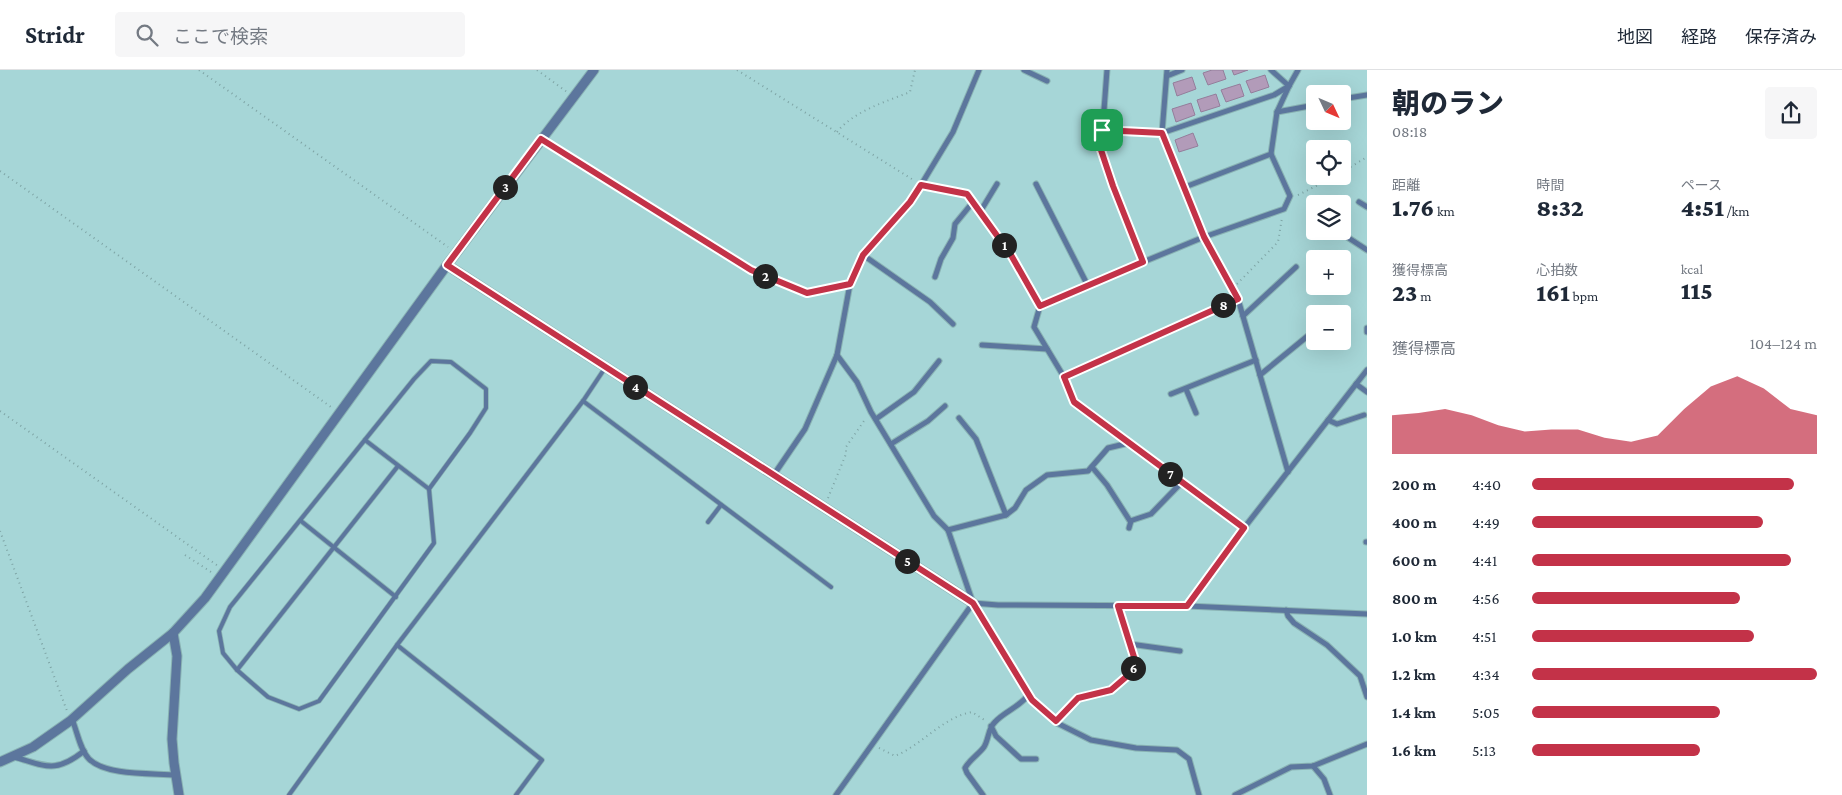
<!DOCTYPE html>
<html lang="ja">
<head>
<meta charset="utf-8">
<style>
  :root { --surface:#fff; --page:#f6f6f7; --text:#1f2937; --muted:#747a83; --line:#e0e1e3; --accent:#c33248 }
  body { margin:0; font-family:"Crimson Pro","Noto Sans JP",serif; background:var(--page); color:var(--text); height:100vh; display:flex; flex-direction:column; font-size:19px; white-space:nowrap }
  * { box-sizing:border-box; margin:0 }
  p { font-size:16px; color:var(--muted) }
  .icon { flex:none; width:28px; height:28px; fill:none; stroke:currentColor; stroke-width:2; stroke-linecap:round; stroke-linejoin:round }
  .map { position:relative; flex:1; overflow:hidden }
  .sheet { display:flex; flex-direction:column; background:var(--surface); width:475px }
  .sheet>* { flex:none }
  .needle { width:32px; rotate:134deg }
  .tools { position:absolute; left:1306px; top:15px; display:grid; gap:10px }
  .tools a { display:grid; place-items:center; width:45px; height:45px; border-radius:5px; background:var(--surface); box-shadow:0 5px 20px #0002; font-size:25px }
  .pin { position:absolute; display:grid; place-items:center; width:42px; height:42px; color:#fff; margin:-21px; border-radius:10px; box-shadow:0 2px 8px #0006 }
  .km { position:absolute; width:25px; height:25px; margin:-12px; border-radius:50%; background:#222; color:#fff; font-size:14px; line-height:25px; text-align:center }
  .round { display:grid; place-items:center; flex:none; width:52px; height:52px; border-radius:5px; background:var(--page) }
  .overview { display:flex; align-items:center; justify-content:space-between; height:85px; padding:0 25px }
  h1 { font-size:28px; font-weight:800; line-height:38px }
  .metrics { display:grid; grid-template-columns:repeat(3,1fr); gap:8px; height:85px; padding:5px 25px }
  .metrics div { display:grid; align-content:center }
  .metrics b { font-size:25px; font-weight:800 }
  .metrics small { font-size:14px; font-weight:400 }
  .metrics p { font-size:14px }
  .chart { height:140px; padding:10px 25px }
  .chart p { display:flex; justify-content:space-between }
  .chart svg { width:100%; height:90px; margin-top:5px; fill:var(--accent); opacity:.7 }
  ul { padding:0 25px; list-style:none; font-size:16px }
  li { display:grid; grid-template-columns:80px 60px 1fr; align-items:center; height:38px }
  li i { height:12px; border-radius:6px; background:var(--accent) }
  header { display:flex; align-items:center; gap:30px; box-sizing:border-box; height:70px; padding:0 25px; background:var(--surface); border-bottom:1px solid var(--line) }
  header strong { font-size:24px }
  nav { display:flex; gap:28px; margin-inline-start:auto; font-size:18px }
  .search { width:350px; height:45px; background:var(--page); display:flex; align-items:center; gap:12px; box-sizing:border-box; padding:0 18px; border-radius:5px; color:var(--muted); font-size:19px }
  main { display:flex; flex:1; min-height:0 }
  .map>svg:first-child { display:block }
  .building { fill:#b29bb9; stroke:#947e9b }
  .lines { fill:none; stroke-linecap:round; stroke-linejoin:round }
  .service-casing { stroke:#89b2b3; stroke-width:5.5 }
  .minor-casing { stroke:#89b2b3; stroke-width:7 }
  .tertiary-casing { stroke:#89b2b3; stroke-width:11 }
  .path { stroke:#7ea4a5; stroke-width:2; stroke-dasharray:1 4; stroke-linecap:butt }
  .service { stroke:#5c769d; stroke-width:4 }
  .minor { stroke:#5c769d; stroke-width:5 }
  .tertiary { stroke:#5c769d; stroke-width:9 }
  .route-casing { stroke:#fff; stroke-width:10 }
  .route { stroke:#c33248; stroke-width:6 }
</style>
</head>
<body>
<header>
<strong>Stridr</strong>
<div class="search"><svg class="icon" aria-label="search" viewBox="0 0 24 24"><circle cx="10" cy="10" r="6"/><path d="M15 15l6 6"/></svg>ここで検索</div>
<nav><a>地図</a><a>経路</a><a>保存済み</a></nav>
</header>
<main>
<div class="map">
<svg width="1367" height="725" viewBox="0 0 1367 725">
  <rect width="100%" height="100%" fill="#a6d6d7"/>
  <!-- building -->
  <g class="building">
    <path d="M1212,0H1223L1226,9L1208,15L1203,3Z"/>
    <path d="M1232,0H1248L1234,5Z"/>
    <path d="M1265,5L1269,17L1251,23L1246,11Z"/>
    <path d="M1192,7L1196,19L1177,26L1173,13Z"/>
    <path d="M1240,14L1244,26L1226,32L1221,20Z"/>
    <path d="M1216,24L1220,36L1201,42L1197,30Z"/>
    <path d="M1191,33L1195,45L1176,52L1172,39Z"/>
    <path d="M1193,63L1198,76L1179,82L1175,70Z"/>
  </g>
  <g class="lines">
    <!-- service casing -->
    <g class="service-casing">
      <g id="service">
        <path d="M431,291L451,292L486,319V338L470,363L429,419L434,473L319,631L299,639L268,627L237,600L223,583L219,561L230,537L414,309Z"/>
        <path d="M583,331L831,517"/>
        <path d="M365,370L429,419"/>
        <path d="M301,451L396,527"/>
        <path d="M708,452L721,435"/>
        <path d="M397,575L542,690L516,725"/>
        <path d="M237,600L398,396"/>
        <path d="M289,725L397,575L583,331L605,298"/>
      </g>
    </g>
    <!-- minor casing -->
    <g class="minor-casing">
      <g id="minor">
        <path d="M1024,0L1047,11"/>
        <path d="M1107,0L1101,80L1113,116L1143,192L1204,167L1284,139L1290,126L1271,84"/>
        <path d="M1167,0L1162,63L1204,167L1238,229L1288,402"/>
        <path d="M1271,0L1289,16L1298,0"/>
        <path d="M1167,6L1182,0"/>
        <path d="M1342,29L1367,25"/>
        <path d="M1277,42L1315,35"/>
        <path d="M1102,60L1162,63L1274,25L1289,16"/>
        <path d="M1036,114L1088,216"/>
        <path d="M921,115L967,124L1011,185L1040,236L1034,257L1064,307L1074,332L1244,458"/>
        <path d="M1185,117L1271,84L1277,42L1289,16"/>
        <path d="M1359,132L1367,137"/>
        <path d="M980,142L997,114"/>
        <path d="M1338,161L1367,180"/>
        <path d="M863,185L930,232L953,254"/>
        <path d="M935,207L941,189L953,168L955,154L973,132"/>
        <path d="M1040,236L1143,192"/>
        <path d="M1243,246L1296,197"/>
        <path d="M1367,258V262"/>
        <path d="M982,275L1047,279"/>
        <path d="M837,285L857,312L871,342L934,446L948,460L973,533L1032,630L1057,653L1091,670L1136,678L1177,680L1189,689L1199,725"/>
        <path d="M1260,305L1315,260"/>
        <path d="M1064,307L1238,229"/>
        <path d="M1356,314L1367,322"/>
        <path d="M1186,319L1196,343"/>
        <path d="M1171,324L1256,290"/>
        <path d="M959,348L976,369L1006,445"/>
        <path d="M876,349L914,322L939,291"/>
        <path d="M1328,350L1337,354L1364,345"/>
        <path d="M891,374L928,351L945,336"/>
        <path d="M1092,397L1107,415L1130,451L1151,444L1182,412"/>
        <path d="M773,406L805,359L837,285L850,214L857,196L863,185L910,132L921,115L953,62L979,0"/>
        <path d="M1129,458L1131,451"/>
        <path d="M948,460L1006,445L1015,438L1026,420L1047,405L1088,401L1108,378L1129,373"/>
        <path d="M1366,472H1367"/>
        <path d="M973,533L998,535L1187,536L1367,544"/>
        <path d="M1187,536L1244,458L1367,300"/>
        <path d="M1286,540L1288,546L1294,553L1327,575L1360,606L1367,627"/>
        <path d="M1130,574L1180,581"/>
        <path d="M72,649C77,661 80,680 89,689C106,706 152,703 176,705"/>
        <path d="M1056,651L1078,627L1111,620L1133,601L1134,587L1118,536"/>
        <path d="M991,656L996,666L1021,689H1036"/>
        <path d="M14,687C46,696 55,704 84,681"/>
        <path d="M1313,696L1324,709L1330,725"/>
        <path d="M836,725L973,533"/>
        <path d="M983,725L967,703L965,698C970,689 978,685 984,677C989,669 988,658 995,652C1005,641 1020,637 1029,624"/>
        <path d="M1235,725L1291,697L1313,696L1367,674"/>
      </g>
    </g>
    <!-- tertiary casing -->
    <g class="tertiary-casing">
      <g id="tertiary">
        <path d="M447,195L973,533"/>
        <path d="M173,563L177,586L172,669L174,693L179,725"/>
        <path d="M0,692L33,677L70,651L128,599L173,563L205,528L447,195L594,0"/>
      </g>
    </g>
    <!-- path -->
    <g class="path">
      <path d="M199,0L448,177"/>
      <path d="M537,0L567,22"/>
      <path d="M737,0L915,111"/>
      <path d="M837,62C854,41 885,32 910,22L915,0"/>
      <path d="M549,74L751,200L807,223L841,216"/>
      <path d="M0,101L331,337"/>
      <path d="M1342,102L1367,87"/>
      <path d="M1298,125L1336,106"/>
      <path d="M1237,214L1278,172L1282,148"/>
      <path d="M0,341L218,496"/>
      <path d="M828,428L846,384V377L866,348"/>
      <path d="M0,461L67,641"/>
      <path d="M185,485L211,502"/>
      <path d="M879,678L895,686C922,675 943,647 972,642L986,651"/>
    </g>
    <!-- service -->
    <use href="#service" class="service"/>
    <!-- minor -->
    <use href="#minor" class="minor"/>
    <!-- tertiary -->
    <use href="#tertiary" class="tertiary"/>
  </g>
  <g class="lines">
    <!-- route casing -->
    <g class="route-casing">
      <path id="route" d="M1102,60L1162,63L1204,167L1238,229L1064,307L1074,332L1244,458L1187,536H1118L1134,587L1133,601L1111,620L1078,628L1056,651L1032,630L973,533L447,195L541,69L751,200L807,223L850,214L863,185L910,132L921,115L967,124L1011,185L1040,236L1143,192L1113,116L1101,80Z"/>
    </g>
    <!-- route -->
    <use href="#route" class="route"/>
  </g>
</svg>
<div class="tools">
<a><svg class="needle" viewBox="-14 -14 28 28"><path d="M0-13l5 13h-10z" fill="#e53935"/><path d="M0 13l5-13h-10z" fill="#747a83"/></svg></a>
<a><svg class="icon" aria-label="locate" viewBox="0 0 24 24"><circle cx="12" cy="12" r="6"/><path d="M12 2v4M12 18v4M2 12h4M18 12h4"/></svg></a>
<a><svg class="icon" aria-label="layers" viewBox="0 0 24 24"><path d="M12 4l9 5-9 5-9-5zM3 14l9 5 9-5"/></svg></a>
<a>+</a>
<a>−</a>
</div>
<div class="pin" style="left:1102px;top:60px;background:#1e9e55"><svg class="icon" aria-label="arrive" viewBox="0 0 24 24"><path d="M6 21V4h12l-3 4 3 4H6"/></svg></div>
<b class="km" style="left:1004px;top:175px">1</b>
<b class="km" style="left:765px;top:206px">2</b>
<b class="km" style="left:505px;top:117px">3</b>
<b class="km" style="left:635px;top:317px">4</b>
<b class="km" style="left:907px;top:491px">5</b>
<b class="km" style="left:1133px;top:598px">6</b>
<b class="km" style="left:1170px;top:404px">7</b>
<b class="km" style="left:1223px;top:235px">8</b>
</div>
<section class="sheet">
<div class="overview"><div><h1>朝のラン</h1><p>08:18</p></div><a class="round"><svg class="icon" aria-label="share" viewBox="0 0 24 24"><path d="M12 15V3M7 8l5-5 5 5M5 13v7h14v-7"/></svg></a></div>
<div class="metrics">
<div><p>距離</p><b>1.76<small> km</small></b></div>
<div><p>時間</p><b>8:32</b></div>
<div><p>ペース</p><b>4:51<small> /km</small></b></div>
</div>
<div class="metrics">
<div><p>獲得標高</p><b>23<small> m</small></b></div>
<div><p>心拍数</p><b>161<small> bpm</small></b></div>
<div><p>kcal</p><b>115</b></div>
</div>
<div class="chart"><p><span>獲得標高</span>104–124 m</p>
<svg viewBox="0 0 160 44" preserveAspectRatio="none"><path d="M0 44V25L10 24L20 22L30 25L40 30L50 33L60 32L70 32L80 36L90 38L100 35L110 22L120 11L130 6L140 12L150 22L160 25V44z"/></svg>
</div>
<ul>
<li><b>200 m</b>4:40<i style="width:92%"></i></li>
<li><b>400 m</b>4:49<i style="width:81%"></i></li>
<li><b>600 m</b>4:41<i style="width:91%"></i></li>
<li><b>800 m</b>4:56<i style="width:73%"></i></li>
<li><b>1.0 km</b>4:51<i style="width:78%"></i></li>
<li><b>1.2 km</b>4:34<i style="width:100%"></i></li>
<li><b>1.4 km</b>5:05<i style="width:66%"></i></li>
<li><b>1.6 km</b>5:13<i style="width:59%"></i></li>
</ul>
</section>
</main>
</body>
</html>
